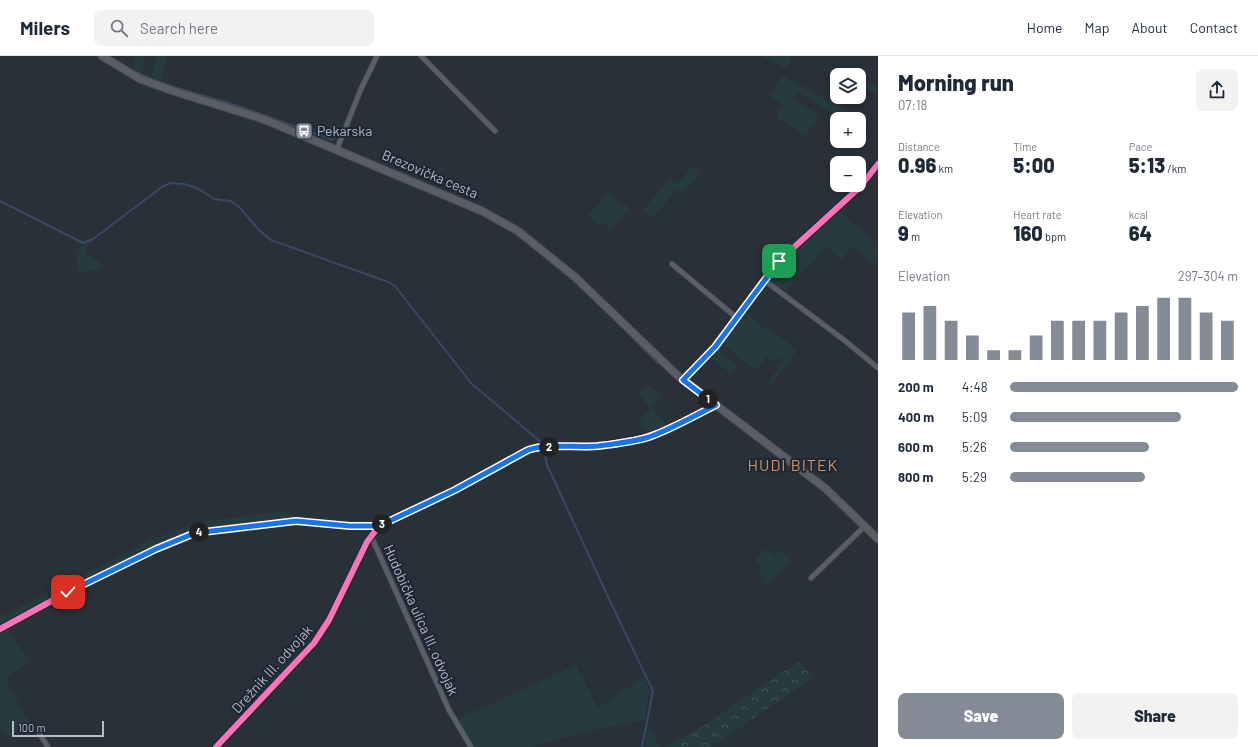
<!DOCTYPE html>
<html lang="en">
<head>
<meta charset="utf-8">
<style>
  :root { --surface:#fff; --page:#f2f2f3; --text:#1f2937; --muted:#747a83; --line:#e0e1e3; --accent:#848b96 }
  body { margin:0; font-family:Barlow,sans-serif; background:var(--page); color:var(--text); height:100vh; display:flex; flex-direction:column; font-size:15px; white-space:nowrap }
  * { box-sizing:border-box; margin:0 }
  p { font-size:13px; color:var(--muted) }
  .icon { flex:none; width:22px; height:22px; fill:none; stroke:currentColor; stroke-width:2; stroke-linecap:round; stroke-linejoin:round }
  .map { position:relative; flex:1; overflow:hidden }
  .drawer { display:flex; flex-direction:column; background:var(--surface); width:380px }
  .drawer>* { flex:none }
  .tools { position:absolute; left:830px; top:12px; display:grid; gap:8px }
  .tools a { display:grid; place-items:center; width:36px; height:36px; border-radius:8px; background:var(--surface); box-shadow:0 2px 6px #0003; font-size:20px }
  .scale { position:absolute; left:12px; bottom:10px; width:92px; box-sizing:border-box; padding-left:4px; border:2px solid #b4bcc9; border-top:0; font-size:11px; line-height:14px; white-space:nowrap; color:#b4bcc9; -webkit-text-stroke:3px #1d2633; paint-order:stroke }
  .pin { position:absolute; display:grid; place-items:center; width:34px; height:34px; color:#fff; margin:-17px; border-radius:8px; box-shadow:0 2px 6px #0006 }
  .km { position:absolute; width:20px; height:20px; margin:-10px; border-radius:50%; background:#222; color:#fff; font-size:11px; line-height:20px; text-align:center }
  .round { display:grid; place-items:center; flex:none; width:42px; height:42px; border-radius:8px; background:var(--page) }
  .overview { display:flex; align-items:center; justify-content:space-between; height:68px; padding:0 20px }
  h1 { font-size:22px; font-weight:800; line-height:30px }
  .stats { display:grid; grid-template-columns:repeat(3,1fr); gap:6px; height:68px; padding:4px 20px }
  .stats div { display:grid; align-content:center }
  .stats b { font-size:20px; font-weight:800 }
  .stats small { font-size:11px; font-weight:400 }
  .stats p { font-size:11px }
  .chart { height:112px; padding:8px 20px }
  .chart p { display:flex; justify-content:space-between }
  .chart svg { width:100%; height:72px; margin-top:4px; stroke:var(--accent); stroke-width:6 }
  .button { display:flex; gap:8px; margin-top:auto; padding:8px 20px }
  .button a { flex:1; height:46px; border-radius:8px; background:var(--accent); color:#fff; font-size:16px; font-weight:800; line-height:46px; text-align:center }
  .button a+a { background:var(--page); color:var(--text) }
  ul { padding:0 20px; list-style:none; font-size:13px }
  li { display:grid; grid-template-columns:64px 48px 1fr; align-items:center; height:30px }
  li i { height:10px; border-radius:5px; background:var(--accent) }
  header { display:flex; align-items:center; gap:24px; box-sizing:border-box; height:56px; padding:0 20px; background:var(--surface); border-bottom:1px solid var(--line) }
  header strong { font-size:19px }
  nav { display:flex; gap:22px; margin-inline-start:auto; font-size:14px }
  .search { width:280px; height:36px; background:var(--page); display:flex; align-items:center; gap:10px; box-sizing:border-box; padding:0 14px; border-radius:8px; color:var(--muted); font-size:15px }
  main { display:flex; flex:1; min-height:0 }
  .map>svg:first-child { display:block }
  .green { fill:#273a3e }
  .forest { fill:url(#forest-crowns) }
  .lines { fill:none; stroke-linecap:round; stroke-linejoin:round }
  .stream { stroke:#384963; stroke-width:2 }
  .street-casing { stroke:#484c53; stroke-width:6 }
  .secondary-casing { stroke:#484c53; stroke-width:9 }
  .street { stroke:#5a5e66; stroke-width:4.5 }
  .secondary { stroke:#595d64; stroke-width:7 }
  .cycleway-casing { stroke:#1d2633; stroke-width:8 }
  .cycleway { stroke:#fb73b8; stroke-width:6 }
  .route-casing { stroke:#fff; stroke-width:8 }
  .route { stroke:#1a73e8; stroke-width:5 }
  .labels { text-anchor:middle; stroke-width:4; stroke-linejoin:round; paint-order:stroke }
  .poi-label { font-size:14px; fill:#b4bcc9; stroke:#1d2633; text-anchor:start }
  .street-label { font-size:14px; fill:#b4bcc9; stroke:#1d2633 }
  .quarter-label { font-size:16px; letter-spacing:1px; fill:#d59563; stroke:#1d2633 }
</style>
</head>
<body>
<header>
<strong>Milers</strong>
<div class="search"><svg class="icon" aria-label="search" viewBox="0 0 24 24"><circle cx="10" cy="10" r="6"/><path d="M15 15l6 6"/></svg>Search here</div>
<nav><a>Home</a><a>Map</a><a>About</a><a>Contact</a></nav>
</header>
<main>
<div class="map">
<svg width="878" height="691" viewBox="0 0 878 691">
  <defs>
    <pattern id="forest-crowns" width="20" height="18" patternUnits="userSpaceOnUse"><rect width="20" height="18" fill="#273a3e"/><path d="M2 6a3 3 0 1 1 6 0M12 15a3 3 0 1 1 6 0" fill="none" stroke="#445559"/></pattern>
  </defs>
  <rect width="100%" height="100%" fill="#2a3038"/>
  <!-- green -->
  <g class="green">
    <path d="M135,0H145L142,18L133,13Z"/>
    <path d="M156,0H167L162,25L151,22Z"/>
    <path d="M762,0H792L786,13Z"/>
    <path d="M782,19L848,55L843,63H837V71L831,68L836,59L797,36L793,44L819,59L806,80L776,61L783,48L770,40Z"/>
    <path d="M869,25L878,31V39L865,32Z"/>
    <path d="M692,110L701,116L683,136L677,133L653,162L643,154L670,122L678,128Z"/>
    <path d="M608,137L622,150L624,147L630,152L611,174L602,166L599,169L588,159Z"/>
    <path d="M838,155L878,187V210L852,191L841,204L827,190L784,236L769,225C770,208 823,167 838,155Z"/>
    <path d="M94,184L85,192L86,198L104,209L102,212L78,218L76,197L82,189Z"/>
    <path d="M747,257L766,274L768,272L797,294L772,329L768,326L784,304L778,300L773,306L766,301L756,315L723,288Z"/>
    <path d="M718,294L737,310L731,318L711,302Z"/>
    <path d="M649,329L661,340L651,351L667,370L649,378L639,362L650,354L639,336Z"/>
    <path d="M286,455L301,463L208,473L184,478L68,534L0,570V561L151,484L198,466Z"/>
    <path d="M765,493L774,500L780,494L791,504L767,531L759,515L762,512L755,503Z"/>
    <path d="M7,572L29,606L5,623L30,668L7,682L0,671V576Z"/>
    <path d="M576,609L598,652L644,621L650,636L645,664L588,675L533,691H473L456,664Z"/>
    <path d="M648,670L660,691H644Z"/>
  </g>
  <!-- forest -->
  <path class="forest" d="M799,605L813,622L711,691H666L705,669Z"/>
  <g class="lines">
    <!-- stream -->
    <g class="stream">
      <path d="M133,15L167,29L238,50L333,84L336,80"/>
      <path d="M0,145L83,187L93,183L162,131L171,127L184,128L197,132L214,143L231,145L239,151L259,174L271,184L388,226L395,230L471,327L542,387"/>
      <path d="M629,278L658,307"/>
      <path d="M544,393L547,409L610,545L653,635L642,691"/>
    </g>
    <!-- street casing -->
    <g class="street-casing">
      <g id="street">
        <path d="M421,0L495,75"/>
        <path d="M337,93L361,33L377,0"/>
        <path d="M672,208L737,262"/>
        <path d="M764,224L844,284L878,312"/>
        <path d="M683,323L715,291L779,205L860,131L878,108"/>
        <path d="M371,480L449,654L471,691"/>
        <path d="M811,522L865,470"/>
        <path d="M0,573L68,536L156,493L195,477L296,465L350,470H379"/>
        <path d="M39,677L48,691"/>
        <path d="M216,691L314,587L329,564L367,486L379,470L455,434L528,394L544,391L596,390L638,383L663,375L716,349"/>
      </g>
    </g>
    <!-- secondary casing -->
    <g class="secondary-casing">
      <path id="secondary" d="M102,0L140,23L176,36L263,63L482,155L518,175L575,221L678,320L825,432L878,483"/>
    </g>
    <!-- street -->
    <use href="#street" class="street"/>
    <!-- secondary -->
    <use href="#secondary" class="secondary"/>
    <!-- cycleway casing -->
    <g class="cycleway-casing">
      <g id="cycleway">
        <path d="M683,323L715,291L779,205L860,131L878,108"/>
        <path d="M0,573L68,536L156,493L195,477L296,465L350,470H379"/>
        <path d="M216,691L314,587L329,564L367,486L379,470L455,434L528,394L544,391L596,390L638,383L663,375L716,349"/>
      </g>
    </g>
    <!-- cycleway -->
    <use href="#cycleway" class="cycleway"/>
  </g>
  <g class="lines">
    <!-- route casing -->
    <g class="route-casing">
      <path id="route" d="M68,536L156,493L195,477L296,465L350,470H379L455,434L528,394C550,387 575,392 598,390C615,388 633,386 649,381C672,373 694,360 716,349L683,324L715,291L779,205"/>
    </g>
    <!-- route -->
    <use href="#route" class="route"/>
  </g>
  <!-- icons -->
  <defs>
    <g id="bus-square" transform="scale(0.9)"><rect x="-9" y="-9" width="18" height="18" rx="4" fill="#848b96" stroke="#1d2633"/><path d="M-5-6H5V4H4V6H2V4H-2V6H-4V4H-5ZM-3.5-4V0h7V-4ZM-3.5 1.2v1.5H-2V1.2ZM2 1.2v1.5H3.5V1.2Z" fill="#fff"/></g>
  </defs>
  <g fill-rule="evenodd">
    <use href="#bus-square" x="304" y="75"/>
  </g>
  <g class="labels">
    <!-- poi labels -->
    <g class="poi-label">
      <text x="317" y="80">Pekarska</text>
    </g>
    <!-- street labels -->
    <g class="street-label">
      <text transform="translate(430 118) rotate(23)" y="5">Brezovička cesta</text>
      <text transform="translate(421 564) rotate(66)" y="5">Hudobička ulica III. odvojak</text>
      <text transform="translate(272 613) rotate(-48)" y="5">Drežnik III. odvojak</text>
    </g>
    <!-- quarter labels -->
    <g class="quarter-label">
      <text x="793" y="415">HUDI BITEK</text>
    </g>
  </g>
</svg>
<div class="tools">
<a><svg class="icon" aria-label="layers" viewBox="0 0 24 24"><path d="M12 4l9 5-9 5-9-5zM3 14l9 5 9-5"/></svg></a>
<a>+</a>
<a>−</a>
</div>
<div class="scale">100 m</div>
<div class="pin" style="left:779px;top:205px;background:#1e9e55"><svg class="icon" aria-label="arrive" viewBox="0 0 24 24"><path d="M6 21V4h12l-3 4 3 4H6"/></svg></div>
<div class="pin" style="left:68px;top:536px;background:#d93025"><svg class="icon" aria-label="check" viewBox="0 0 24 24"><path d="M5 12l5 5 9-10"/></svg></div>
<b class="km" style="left:708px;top:343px">1</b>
<b class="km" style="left:549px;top:391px">2</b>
<b class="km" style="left:382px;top:468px">3</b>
<b class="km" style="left:199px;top:476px">4</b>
</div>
<section class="drawer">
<div class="overview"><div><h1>Morning run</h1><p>07:18</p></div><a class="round"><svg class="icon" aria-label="share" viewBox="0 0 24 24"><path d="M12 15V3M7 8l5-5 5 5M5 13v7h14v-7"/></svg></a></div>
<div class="stats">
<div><p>Distance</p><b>0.96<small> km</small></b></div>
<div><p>Time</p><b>5:00</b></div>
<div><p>Pace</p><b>5:13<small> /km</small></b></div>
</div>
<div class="stats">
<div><p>Elevation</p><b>9<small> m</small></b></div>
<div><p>Heart rate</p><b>160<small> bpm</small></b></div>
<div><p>kcal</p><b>64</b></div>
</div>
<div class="chart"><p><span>Elevation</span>297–304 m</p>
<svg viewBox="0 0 160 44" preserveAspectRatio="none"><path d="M5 44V15M15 44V11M25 44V20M35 44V29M45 44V38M55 44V38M65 44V29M75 44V20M85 44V20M95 44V20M105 44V15M115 44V11M125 44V6M135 44V6M145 44V15M155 44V20"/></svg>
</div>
<ul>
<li><b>200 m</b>4:48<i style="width:100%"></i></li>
<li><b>400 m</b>5:09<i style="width:75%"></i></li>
<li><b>600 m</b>5:26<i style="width:61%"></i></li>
<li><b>800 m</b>5:29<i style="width:59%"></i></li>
</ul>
<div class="button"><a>Save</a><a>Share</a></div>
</section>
</main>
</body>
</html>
